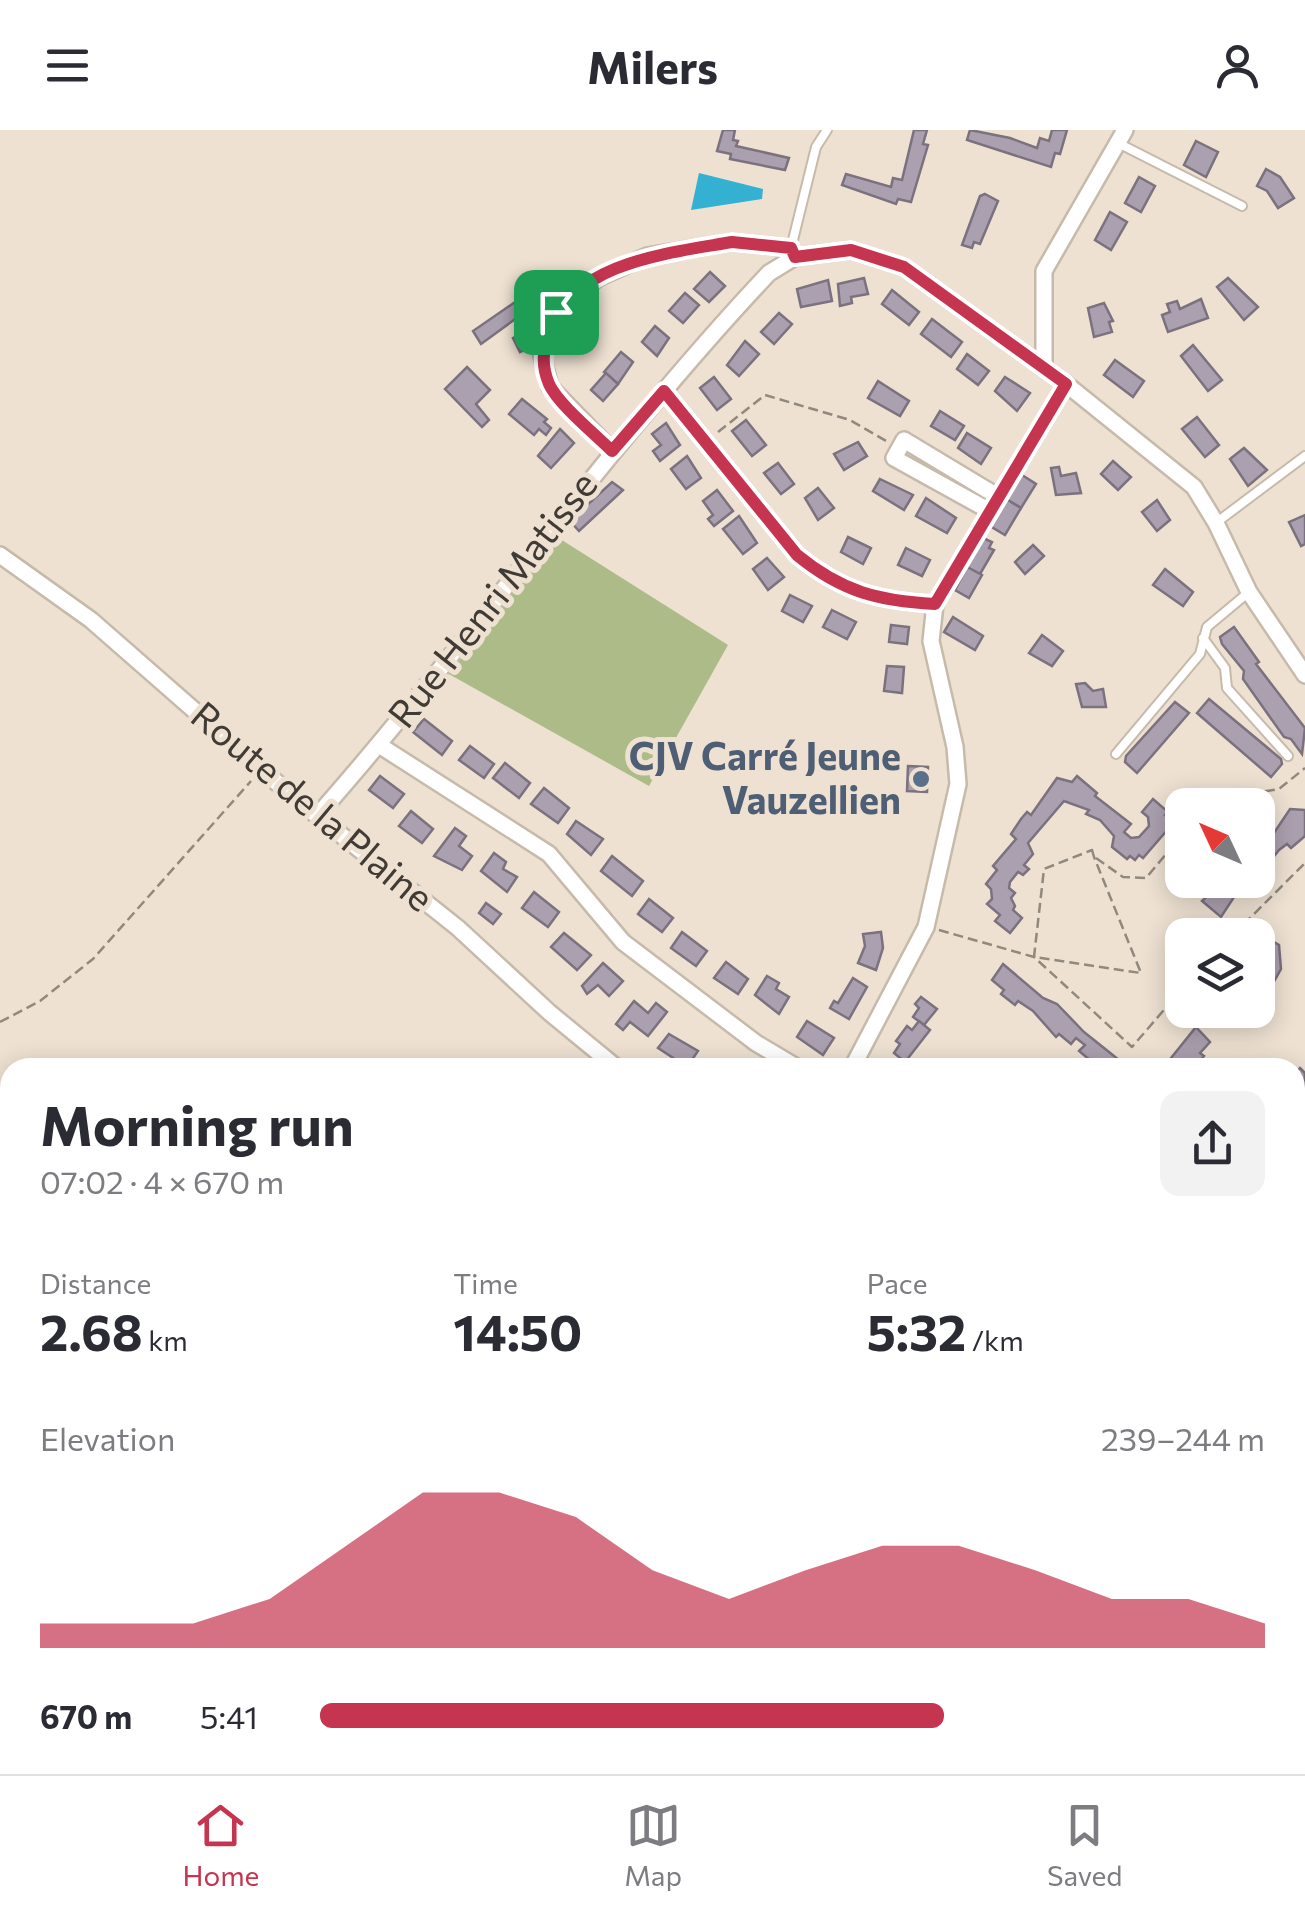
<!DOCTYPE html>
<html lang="en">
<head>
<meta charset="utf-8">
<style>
  :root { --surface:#fff; --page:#f2f2f3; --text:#2b2b33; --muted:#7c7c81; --line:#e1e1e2; --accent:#c53550 }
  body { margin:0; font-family:Commissioner,sans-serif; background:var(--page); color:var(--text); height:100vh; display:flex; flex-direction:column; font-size:38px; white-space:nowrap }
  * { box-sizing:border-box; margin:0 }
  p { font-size:32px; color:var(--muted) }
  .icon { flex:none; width:55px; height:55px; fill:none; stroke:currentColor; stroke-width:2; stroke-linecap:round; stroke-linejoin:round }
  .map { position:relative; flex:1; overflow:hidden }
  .sheet { position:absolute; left:0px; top:928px; width:1305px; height:718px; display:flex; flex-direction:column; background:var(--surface); border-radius:30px 30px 0 0; box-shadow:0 5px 25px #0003 }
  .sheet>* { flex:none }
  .needle { width:65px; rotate:314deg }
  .controls { position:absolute; left:1165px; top:658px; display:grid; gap:20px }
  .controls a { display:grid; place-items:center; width:110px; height:110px; border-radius:20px; background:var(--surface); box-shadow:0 5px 25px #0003; font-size:50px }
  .pin { position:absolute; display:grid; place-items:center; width:85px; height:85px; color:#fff; margin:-42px; border-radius:20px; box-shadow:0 5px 15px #0006 }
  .round { display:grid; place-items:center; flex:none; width:105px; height:105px; border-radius:20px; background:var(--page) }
  .headline { display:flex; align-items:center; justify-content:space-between; height:170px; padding:0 40px }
  h1 { font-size:55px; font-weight:700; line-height:75px }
  .metrics { display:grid; grid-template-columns:repeat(3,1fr); gap:15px; height:170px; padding:10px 40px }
  .metrics div { display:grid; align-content:center }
  .metrics b { font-size:50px; font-weight:700 }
  .metrics small { font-size:28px; font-weight:400 }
  .metrics p { font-size:28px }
  .chart { height:280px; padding:20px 40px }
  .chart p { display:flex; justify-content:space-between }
  .chart svg { width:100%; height:180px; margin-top:10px; fill:var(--accent); opacity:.7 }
  ul { padding:0 40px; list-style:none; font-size:32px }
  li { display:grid; grid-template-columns:160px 120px 1fr; align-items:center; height:75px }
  li i { height:25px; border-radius:12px; background:var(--accent) }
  header { display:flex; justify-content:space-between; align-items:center; height:130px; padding:0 40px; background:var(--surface); font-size:45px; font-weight:700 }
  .dock { display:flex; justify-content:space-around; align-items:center; height:140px; border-top:2px solid var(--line); background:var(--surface); font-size:28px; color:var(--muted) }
  .dock a { display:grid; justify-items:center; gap:5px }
  .dock .selected { color:var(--accent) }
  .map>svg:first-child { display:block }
  .commercial { fill:#dfd4e9 }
  .green { fill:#acbb88 }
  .water { fill:#33b0d2 }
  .building { fill:#aba0af; stroke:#7b717f; stroke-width:2.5 }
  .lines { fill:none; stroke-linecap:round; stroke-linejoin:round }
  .lane-casing { stroke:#c6baab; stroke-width:12 }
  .street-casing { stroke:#c6baab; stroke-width:20 }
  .secondary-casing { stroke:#c6baab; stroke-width:28 }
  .path { stroke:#91887e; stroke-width:2.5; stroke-dasharray:10 5; stroke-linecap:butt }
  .lane { stroke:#fff; stroke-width:8 }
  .street { stroke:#fff; stroke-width:15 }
  .secondary { stroke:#fff; stroke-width:22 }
  .route-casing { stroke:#fff; stroke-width:20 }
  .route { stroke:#c53550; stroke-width:12 }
  .service-dot { fill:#5c6f8a; stroke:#eee1d2; stroke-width:4 }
  .labels { text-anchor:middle; stroke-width:10; stroke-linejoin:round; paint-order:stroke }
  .street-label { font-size:38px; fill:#403b35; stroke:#eee1d2 }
  .service-label { font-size:38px; font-weight:bold; fill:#4e5e75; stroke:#eee1d2; text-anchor:end }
</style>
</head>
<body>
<header><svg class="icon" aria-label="menu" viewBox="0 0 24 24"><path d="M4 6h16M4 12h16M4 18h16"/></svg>Milers<svg class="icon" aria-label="person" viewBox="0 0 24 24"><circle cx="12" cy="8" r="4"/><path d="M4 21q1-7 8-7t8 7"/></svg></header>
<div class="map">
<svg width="1305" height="1644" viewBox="0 0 1305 1644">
  <rect width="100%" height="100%" fill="#eee1d2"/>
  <!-- commercial -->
  <g class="commercial">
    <path d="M0,1525L10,1533V1619L4,1621L0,1617Z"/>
    <path d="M25,1635H340L349,1644H33Z"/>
  </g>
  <!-- green -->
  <path class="green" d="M557,407L728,515L649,656L447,543Z"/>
  <!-- water -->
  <path class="water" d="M699,43L763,59L762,69L691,80Z"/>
  <!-- building -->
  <g class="building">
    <path d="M723,0H735L733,10L738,11L736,16L789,28L785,40L730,29L731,24L717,21Z"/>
    <path d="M914,0H927L923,14L928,15L911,72L898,69L896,74L842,55L846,44L891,57L893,48L902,50Z"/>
    <path d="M970,0L1010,8L1037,18L1040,8L1049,11L1052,0H1067L1060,24L1055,23L1051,37L967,10Z"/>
    <path d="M1196,11L1218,22L1206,47L1184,35Z"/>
    <path d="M1266,39L1280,47L1294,68L1278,78L1267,61L1257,56Z"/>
    <path d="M1139,47L1155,56L1141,82L1125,73Z"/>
    <path d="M985,64L998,71L980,114L974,112L972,118L962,115L980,66Z"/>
    <path d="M1110,82L1127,92L1111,120L1095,110Z"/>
    <path d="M710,142L725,156L709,172L694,159Z"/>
    <path d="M864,148L868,164L851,167L852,173L840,176L838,154Z"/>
    <path d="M1228,148L1258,177L1244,190L1217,157Z"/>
    <path d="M828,150L832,171L801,177L797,159Z"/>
    <path d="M892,160L919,182L909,195L882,174Z"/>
    <path d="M685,163L699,175L683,193L669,181Z"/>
    <path d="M521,168L529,179L481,214L473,201Z"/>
    <path d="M1201,169L1208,188L1168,202L1162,185L1170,182L1167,174L1177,171L1180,179Z"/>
    <path d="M1104,173L1113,191L1109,192L1112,202L1094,207L1088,178Z"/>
    <path d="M779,183L792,194L774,214L761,202Z"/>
    <path d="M932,189L962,212L951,227L921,204Z"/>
    <path d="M655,196L669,208L657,226L642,212Z"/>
    <path d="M528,201L535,215L520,222L513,208Z"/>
    <path d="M745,211L759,224L739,246L727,235Z"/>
    <path d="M1193,215L1222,250L1208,261L1181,226Z"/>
    <path d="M621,222L633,232L618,254L604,242Z"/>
    <path d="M967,224L989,241L978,255L957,239Z"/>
    <path d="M1115,230L1144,251L1133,267L1104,245Z"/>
    <path d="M467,237L490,260L476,274L489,290L482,297L445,259Z"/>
    <path d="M606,243L618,254L603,271L591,260Z"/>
    <path d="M714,247L731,269L717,280L700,258Z"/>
    <path d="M1005,247L1030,263L1017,281L995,261Z"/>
    <path d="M878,251L909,271L900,286L868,268Z"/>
    <path d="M522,269L547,289L544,292L551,298L546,305L539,299L534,305L509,284Z"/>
    <path d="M940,281L964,296L955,310L931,296Z"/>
    <path d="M1197,287L1219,315L1205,327L1182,299Z"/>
    <path d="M746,290L766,315L752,326L732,301Z"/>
    <path d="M666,293L680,315L660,331L653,321L661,315L652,304Z"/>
    <path d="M560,299L574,313L551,338L538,326Z"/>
    <path d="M967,303L991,318L981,334L958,318Z"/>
    <path d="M858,312L867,326L844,340L834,324Z"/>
    <path d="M1244,318L1267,340L1248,356L1230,329Z"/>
    <path d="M687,326L701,348L686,359L671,339Z"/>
    <path d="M1113,331L1131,347L1118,360L1101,344Z"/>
    <path d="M778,333L794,354L781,364L764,343Z"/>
    <path d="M1059,337L1061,346L1076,343L1081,363L1056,365L1051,338Z"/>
    <path d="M1022,345L1036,354L1021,378L1006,369Z"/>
    <path d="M880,349L913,365L904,380L873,361Z"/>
    <path d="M612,352L623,360L579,401L570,391Z"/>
    <path d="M818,358L834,378L818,390L805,368Z"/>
    <path d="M717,360L733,381L714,396L708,389L713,385L703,371Z"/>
    <path d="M926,368L956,388L947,403L916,386Z"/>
    <path d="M1006,369L1021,378L1005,405L990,396Z"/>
    <path d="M1157,370L1170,390L1157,401L1142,382Z"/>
    <path d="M1305,385V414L1301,416L1289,392Z"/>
    <path d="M739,386L757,413L743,424L723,399Z"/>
    <path d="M848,407L871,418L863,434L841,422Z"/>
    <path d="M983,408L992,412L989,418L994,420L980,444L967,437Z"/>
    <path d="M1033,415L1044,426L1025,444L1015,432Z"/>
    <path d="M906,418L930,430L922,446L898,435Z"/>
    <path d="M767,428L784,447L768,460L753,439Z"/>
    <path d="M967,437L982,445L969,468L955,460Z"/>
    <path d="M1165,439L1193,462L1183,476L1153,455Z"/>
    <path d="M790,465L812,476L803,492L782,481Z"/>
    <path d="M832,480L856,492L847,509L823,497Z"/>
    <path d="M953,487L983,506L975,520L944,502Z"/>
    <path d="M891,495L909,497L907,514L889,512Z"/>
    <path d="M1234,497L1259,532L1256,534L1305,598L1302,624L1291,609L1284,607L1243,549L1244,541L1222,514L1220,507Z"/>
    <path d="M1042,505L1063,521L1052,536L1029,523Z"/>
    <path d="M887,536L904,537L902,563L884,561Z"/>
    <path d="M1085,553L1093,561L1103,559L1106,577H1082L1076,554Z"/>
    <path d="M1209,569L1281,629L1282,634L1271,647L1197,583Z"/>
    <path d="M1175,572L1189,583L1137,643L1125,632L1126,626Z"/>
    <path d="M424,589L452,611L442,625L413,602Z"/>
    <path d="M470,616L494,634L484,648L459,630Z"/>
    <path d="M505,633L530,653L519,668L493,648Z"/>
    <path d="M908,636L928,637L927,662L907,661Z"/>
    <path d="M380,646L404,664L393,678L369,660Z"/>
    <path d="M1077,646L1097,663L1095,666L1131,694L1124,702L1131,708L1139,707L1149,696L1148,687L1142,682L1153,669L1168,682L1165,685L1170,689L1166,694L1169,698L1143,728L1139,725L1135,730L1130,726L1127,729L1112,717L1114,706L1100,690L1086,684L1089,680L1064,671L1028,713L1033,724L1024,735L1029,739L1023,745L1018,742L1010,752L1009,758L1015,763L1011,768L1015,776L1013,780L1022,788L1010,803L995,791L1000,785L987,774L992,769L991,759L986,754L997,740L993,736L1016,709L1011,704L1021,689L1027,682L1031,685L1057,648L1072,652Z"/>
    <path d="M544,658L569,678L558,693L531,674Z"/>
    <path d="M1290,679L1305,680V706L1291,718L1287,714L1279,720L1258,746V708L1268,698L1274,703Z"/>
    <path d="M411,681L433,699L422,713L399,696Z"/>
    <path d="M576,691L603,709L591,725L567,704Z"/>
    <path d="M455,698L466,706L459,716L472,726L462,740L434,726Z"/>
    <path d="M494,723L506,732L503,739L517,747L507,762L481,741Z"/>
    <path d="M612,726L643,751L632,766L601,741Z"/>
    <path d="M1219,750H1254L1244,765L1241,763L1234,767L1221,787L1202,771L1216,758Z"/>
    <path d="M534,762L559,782L548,797L522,778Z"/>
    <path d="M649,769L673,788L662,802L638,784Z"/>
    <path d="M486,773L501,784L493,794L479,783Z"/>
    <path d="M1253,800L1279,815L1281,839L1271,857L1267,853L1259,863L1258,805H1249Z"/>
    <path d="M682,802L707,821L696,836L671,818Z"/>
    <path d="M881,802L883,818L876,840L858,833L865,816L863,804Z"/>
    <path d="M564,803L591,825L577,840L551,817Z"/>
    <path d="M726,832L748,849L738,864L714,848Z"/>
    <path d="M603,833L623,851L609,866L598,855L587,864L582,856Z"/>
    <path d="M1003,834L1043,868L1057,874L1084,902L1129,938H1091L1088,935L1091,931L1079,921L1085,915L1076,908L1071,914L1059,904L1056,907L1033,881L1018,871L1015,875L1001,864L1004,860L992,850Z"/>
    <path d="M767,846L779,853L776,859L789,867L779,884L755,865Z"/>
    <path d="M853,848L867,857L849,889L830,878L834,871L838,873Z"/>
    <path d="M921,867L937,879L924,895L913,887L919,878L915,874Z"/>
    <path d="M634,871L648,883L656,873L667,882L648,906L630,892L623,900L616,894Z"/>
    <path d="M807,891L834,908L823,925L797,907Z"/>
    <path d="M919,891L930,900L905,932L894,923L900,914L896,911L907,896L912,900Z"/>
    <path d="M1196,897L1210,912L1200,923L1204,926L1194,938H1163Z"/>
    <path d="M669,904L698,921L687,937L658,918Z"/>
    <path d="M1300,938L1305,943V983L1298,991L1295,988V944Z"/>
    <path d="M1297,1305L1305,1311V1330L1295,1342Z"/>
    <path d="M1298,1381L1305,1386V1404L1295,1419Z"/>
    <path d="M454,1635H496L504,1644H462Z"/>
    <path d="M748,1635H776L781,1640L778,1644H754L756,1641Z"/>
  </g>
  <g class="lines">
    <!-- lane casing -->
    <g class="lane-casing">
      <g id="lane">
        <path d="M1118,13L1242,76"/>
        <path d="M791,118L816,17L827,0"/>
        <path d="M1217,392L1305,326"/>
        <path d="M1203,508L1225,538L1227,558L1288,626"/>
        <path d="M1116,624L1200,524L1207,497L1249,462"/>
        <path d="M216,1635L224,1644"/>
      </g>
    </g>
    <!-- street casing -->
    <g class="street-casing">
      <g id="street">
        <path d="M1044,238V141L1125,0"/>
        <path d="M664,261L797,425C842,462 879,471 935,474"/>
        <path d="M612,321L550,257L542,226L556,181L598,148L647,126L732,112L791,118L795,127"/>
        <path d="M988,380L894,328L904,310L997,366"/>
        <path d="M0,425L91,490L291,665L458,798L550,883L617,938"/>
        <path d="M379,615L549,724L623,812L756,913L798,938"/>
        <path d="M317,686C473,509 607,315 769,143L795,127L851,120L904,137L1066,254L1194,357L1216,393L1249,462L1305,545"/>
        <path d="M852,938L926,797L958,654L955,617L931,511L935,474L1066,254"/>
        <path d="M1295,1620L1305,1606"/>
        <path d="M1277,1644L1284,1635"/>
      </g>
    </g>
    <!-- secondary casing -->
    <g class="secondary-casing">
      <g id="secondary">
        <path d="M1295,1090L1305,1079"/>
        <path d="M1295,1451L1305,1458"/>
        <path d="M77,1644L92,1635"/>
        <path d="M965,1644L967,1635"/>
      </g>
    </g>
    <!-- path -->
    <g class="path">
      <path d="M718,302L765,265L850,290L888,312"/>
      <path d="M1208,675L1212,670L1279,659L1305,638"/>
      <path d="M1092,720L1094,727L1141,843L1034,827L1044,739Z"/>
      <path d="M1096,728L1123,747L1146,748L1182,705"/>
      <path d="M939,800L1034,827L1132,917L1182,859"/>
      <path d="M1233,805L1305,733"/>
      <path d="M0,892L40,871L93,829L251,651"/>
      <path d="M1295,1049L1305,1038"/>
    </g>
    <!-- lane -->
    <use href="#lane" class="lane"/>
    <!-- street -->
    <use href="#street" class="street"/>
    <!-- secondary -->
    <use href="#secondary" class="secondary"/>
  </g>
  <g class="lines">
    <!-- route casing -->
    <g class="route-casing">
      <path id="route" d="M732,112L791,118L795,127L851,120L904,137L1066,254L935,474C879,471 842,462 797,425L664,261L612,321C595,304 558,274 549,254C541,235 543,221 549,202C572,132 669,123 732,112Z"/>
    </g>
    <!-- route -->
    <use href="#route" class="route"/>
  </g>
  <!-- markers -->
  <circle class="service-dot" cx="921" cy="649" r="10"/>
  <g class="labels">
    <!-- street labels -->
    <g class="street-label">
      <text transform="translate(493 470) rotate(-52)" y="13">Rue Henri Matisse</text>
      <text transform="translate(312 677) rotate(40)" y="13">Route de la Plaine</text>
    </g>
    <!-- service labels -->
    <g class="service-label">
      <text x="901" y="640">CJV Carré Jeune<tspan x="901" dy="44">Vauzellien</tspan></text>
    </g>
  </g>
</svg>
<div class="controls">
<a><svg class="needle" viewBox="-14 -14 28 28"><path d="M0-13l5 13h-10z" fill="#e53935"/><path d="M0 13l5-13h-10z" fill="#7c7c81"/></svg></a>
<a><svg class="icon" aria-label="layers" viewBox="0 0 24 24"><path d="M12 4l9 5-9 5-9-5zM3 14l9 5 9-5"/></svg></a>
</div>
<div class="pin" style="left:556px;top:182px;background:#1e9e55"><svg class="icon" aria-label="arrive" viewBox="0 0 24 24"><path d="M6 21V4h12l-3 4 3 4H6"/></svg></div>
<section class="sheet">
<div class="headline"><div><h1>Morning run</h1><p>07:02 · 4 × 670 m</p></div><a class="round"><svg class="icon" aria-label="share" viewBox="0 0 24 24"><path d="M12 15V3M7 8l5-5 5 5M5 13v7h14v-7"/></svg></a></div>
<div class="metrics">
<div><p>Distance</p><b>2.68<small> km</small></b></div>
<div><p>Time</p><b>14:50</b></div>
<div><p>Pace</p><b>5:32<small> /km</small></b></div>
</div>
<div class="chart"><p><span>Elevation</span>239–244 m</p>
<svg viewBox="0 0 160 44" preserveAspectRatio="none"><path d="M0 44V38L10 38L20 38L30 32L40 19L50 6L60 6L70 12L80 25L90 32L100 25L110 19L120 19L130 25L140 32L150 32L160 38V44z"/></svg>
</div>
<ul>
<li><b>670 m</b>5:41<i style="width:66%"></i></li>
</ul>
</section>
</div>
<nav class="dock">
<a class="selected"><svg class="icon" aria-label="home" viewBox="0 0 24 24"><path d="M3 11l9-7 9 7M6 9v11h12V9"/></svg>Home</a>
<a><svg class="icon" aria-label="map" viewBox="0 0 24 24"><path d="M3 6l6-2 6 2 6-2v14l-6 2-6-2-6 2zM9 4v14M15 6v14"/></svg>Map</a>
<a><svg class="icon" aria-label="saved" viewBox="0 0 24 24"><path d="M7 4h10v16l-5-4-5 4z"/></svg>Saved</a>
</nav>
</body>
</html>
